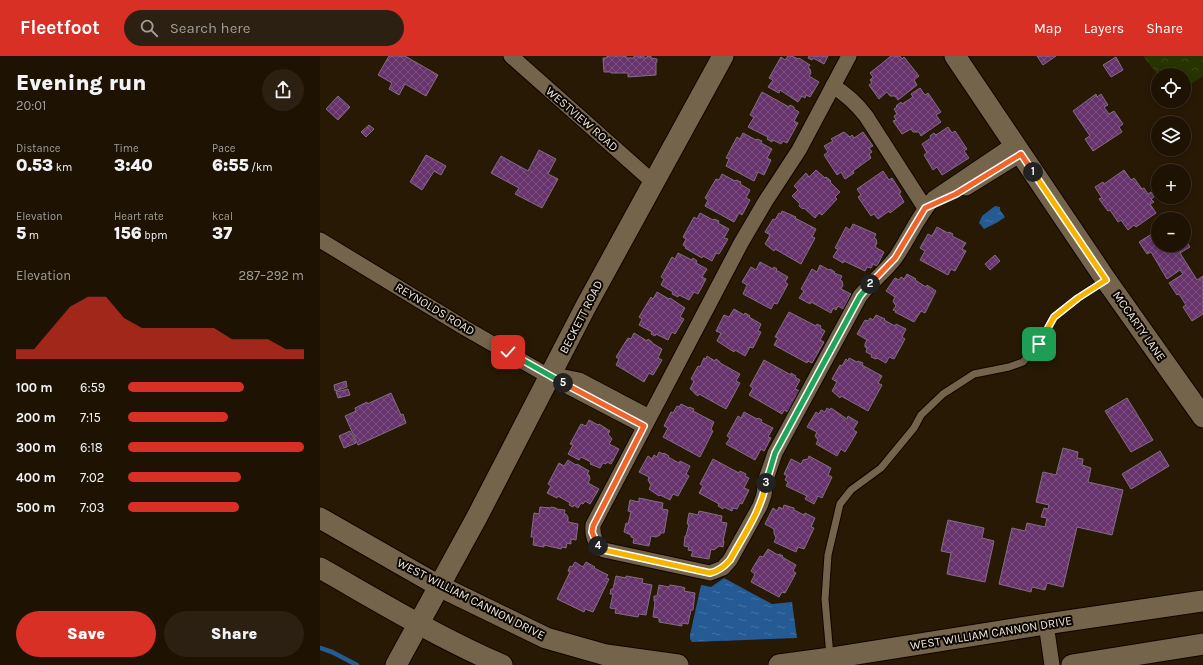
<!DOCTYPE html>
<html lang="en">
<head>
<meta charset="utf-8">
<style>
  :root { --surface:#1e1303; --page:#2b2012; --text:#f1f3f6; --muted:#a19e9a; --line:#3c3225; --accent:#d93025 }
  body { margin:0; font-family:Karla,sans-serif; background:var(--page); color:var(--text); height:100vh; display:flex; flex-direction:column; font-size:15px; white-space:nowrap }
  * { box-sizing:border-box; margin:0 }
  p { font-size:13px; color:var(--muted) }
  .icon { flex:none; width:22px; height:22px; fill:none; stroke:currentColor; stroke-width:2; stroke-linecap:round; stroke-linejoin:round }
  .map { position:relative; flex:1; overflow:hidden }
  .panel { display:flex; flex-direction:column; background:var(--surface); width:320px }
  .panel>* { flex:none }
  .tools { position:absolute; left:831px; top:12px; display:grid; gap:8px }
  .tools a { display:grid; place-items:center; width:40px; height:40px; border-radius:50%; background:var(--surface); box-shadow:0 2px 6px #0003,0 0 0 1px var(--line); font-size:20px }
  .pin { position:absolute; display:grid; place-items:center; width:34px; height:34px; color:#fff; margin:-17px; border-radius:8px; box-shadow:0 2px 6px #0006 }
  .km { position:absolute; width:20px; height:20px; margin:-10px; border-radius:50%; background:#222; color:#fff; font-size:11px; line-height:20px; text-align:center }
  .round { display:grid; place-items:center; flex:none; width:42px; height:42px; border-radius:21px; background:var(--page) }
  .overview { display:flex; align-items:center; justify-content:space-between; height:68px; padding:0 16px }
  h1 { font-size:22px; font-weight:800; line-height:30px }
  .figures { display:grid; grid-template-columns:repeat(3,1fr); gap:6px; height:68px; padding:4px 16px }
  .figures div { display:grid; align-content:center }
  .figures b { font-size:17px; font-weight:800 }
  .figures small { font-size:11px; font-weight:400 }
  .figures p { font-size:11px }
  .chart { height:112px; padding:8px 16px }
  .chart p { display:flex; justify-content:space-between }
  .chart svg { width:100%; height:72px; margin-top:4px; fill:var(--accent); opacity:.7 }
  .cta { display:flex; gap:8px; margin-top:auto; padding:8px 16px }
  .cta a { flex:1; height:46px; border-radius:24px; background:var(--accent); color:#fff; font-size:16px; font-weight:800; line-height:46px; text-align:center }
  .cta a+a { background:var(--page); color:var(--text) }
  ul { padding:0 16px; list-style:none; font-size:13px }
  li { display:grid; grid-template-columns:64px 48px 1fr; align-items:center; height:30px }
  li i { height:10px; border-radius:5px; background:var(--accent) }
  header { display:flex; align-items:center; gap:24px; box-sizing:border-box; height:56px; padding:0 20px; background:var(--accent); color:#fff }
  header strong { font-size:19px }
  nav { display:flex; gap:22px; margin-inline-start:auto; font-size:14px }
  .search { width:280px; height:36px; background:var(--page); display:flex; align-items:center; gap:10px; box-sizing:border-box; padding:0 14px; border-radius:22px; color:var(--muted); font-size:15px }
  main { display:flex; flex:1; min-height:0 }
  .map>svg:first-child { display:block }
  .park { fill:url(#park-crowns) }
  .water { fill:url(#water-ripples) }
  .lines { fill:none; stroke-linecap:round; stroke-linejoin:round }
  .stream { stroke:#255b94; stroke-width:4.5 }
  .building { fill:url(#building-cross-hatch); stroke:#826e84 }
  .lane-casing { stroke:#100400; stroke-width:9 }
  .street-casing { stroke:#100400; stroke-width:17 }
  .secondary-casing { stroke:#100400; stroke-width:23 }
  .lane { stroke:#75644c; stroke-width:7 }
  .street { stroke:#75644c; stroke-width:15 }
  .secondary { stroke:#75644c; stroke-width:21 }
  .split-1-casing { stroke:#fff; stroke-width:8 }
  .split-2-casing { stroke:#fff; stroke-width:8 }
  .split-3-casing { stroke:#fff; stroke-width:8 }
  .split-4-casing { stroke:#fff; stroke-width:8 }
  .split-5-casing { stroke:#fff; stroke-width:8 }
  .split-6-casing { stroke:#fff; stroke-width:8 }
  .split-1 { stroke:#f5b400; stroke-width:5 }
  .split-2 { stroke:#f0652b; stroke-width:5 }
  .split-3 { stroke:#22a559; stroke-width:5 }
  .split-4 { stroke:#f5b400; stroke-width:5 }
  .split-5 { stroke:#f0652b; stroke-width:5 }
  .split-6 { stroke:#22a559; stroke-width:5 }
  .labels { text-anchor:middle; stroke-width:4; stroke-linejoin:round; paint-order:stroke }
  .street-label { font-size:12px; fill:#eee4d7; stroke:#0b0601 }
</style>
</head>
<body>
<header>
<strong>Fleetfoot</strong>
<div class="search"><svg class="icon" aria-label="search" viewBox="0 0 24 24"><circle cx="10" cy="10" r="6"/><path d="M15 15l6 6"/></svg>Search here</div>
<nav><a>Map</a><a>Layers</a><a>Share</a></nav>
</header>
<main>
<section class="panel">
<div class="overview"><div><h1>Evening run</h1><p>20:01</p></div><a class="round"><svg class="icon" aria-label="share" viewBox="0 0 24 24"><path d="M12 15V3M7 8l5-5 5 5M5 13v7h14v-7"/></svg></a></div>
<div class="figures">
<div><p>Distance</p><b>0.53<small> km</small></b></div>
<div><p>Time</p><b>3:40</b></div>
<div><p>Pace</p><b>6:55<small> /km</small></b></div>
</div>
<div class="figures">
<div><p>Elevation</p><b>5<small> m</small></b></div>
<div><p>Heart rate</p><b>156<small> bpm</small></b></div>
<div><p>kcal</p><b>37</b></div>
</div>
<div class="chart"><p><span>Elevation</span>287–292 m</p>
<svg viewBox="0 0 160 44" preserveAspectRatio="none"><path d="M0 44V38L10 38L20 25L30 12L40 6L50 6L60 19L70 25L80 25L90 25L100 25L110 25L120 32L130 32L140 32L150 38L160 38V44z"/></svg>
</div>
<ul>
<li><b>100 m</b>6:59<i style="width:66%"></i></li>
<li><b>200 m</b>7:15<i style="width:57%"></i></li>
<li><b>300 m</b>6:18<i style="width:100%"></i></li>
<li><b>400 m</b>7:02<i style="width:64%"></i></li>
<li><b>500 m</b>7:03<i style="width:63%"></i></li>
</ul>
<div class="cta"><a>Save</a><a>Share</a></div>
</section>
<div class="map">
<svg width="883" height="609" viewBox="0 0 883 609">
  <defs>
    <pattern id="park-crowns" width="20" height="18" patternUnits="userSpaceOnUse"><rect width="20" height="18" fill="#273400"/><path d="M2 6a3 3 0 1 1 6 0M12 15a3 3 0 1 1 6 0" fill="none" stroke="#3c4818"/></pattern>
    <pattern id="water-ripples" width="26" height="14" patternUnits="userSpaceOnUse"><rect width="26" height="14" fill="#255b94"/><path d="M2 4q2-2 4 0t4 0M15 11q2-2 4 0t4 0" fill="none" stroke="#4572a2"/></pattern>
    <pattern id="building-cross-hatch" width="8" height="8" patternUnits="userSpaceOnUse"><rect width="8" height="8" fill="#66336c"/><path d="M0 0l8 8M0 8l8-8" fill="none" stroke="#7c5080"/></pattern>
  </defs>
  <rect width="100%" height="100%" fill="#281904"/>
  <!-- park -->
  <path class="park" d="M823,0H883V20L864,33V19H838Z"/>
  <!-- water -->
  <g class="water">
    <path d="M675,150L680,151V154L685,161L678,166L664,173L661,169L659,167L662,160Z"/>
    <path d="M404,522L452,548L472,546L477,582L372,586L370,583V579L381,529L391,531Z"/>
  </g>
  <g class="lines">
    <!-- stream -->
    <path class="stream" d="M0,592L12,596L37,609"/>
  </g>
  <!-- building -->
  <g class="building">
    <path d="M69,0H85L118,19L106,40L85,28L79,39L69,33L72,27L58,19Z"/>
    <path d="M287,0H306V2H314V0H319V2H321L320,0H324V2H327V0H331V2L337,3V6H336V19L308,21V17H291V16H284L283,2H287Z"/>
    <path d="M468,0H472L478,3L479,2L490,9L488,12L490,13L491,17L489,20L499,26L490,41L486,39L485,42L482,40L478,46L460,34L459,37L448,31L453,24L449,22L461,1L465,4Z"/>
    <path d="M489,0H508L504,8L493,2L492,4L488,2Z"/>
    <path d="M571,0H580L582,3L584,1L599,20L594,24L597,29L578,44L575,40H570L567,36L559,43L549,29L552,27L550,24L553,21L550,17Z"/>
    <path d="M717,0H736L723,9Z"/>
    <path d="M796,1L803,14L791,21L783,9Z"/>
    <path d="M600,32L605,39L608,37L621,56L616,59L621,66L601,80L599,76H593L591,73L582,78L573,65L576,64L574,60L577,58L574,53L577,51L576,50L581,46L582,48L593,41L591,38Z"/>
    <path d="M442,36L469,51L470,49L474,51V53L479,56L474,65L478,67L467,87L463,85L461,88L453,84L452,86L447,83L448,81L428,71L434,61L430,59Z"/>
    <path d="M776,38L777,41L781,38L788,49L784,51L789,58L794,55L803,68L799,71L802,76L773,95L765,83L770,80L753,55Z"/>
    <path d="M18,40L30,51L18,64L6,53Z"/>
    <path d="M49,69L54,73L46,81L41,76Z"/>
    <path d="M628,71L632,77L635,75L647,93L644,95L649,102L622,119L617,111L613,114L604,99L607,97L602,88L611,82L610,80L614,77L616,79Z"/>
    <path d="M524,76L530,81L532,79L534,82L543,76L553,90L549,92L552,96L549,98L551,102L533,115L534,117L525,123L521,116L517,119L504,99L508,96L504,90L513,85L511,83Z"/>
    <path d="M423,77L436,84L437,83L442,85L441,87L452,93L447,102L451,104L444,119L438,116L434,125L406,110L409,103L406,102L417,81L420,83Z"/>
    <path d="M219,94L236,103L228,118L238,123L222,152L195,138L199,132L171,117L181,100L208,115Z"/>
    <path d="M106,99L126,110L121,119L114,115L102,134L90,126Z"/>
    <path d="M496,114L505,122L506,121L511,125L510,126L520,136L515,141L517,143L502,159L499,157L495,162L484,152L483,153L479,150L480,148L472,140L478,134L474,130L486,117L489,121Z"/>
    <path d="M804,114L811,124L814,122L822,133L824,132L828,138L831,136L834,141L831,143L834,146L830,148L836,157L816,171L814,169L808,174L801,164L798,166L790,154L788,155L779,143L782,142L775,131L783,126L784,128Z"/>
    <path d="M563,115L569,124L572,122L581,136L579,137L584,146L570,157L569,155L558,163L554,158L551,160L538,141L541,139L537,133Z"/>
    <path d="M402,118L415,125L416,124L421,126L420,128L430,134L426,142L430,144L422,159L419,157L414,166L385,150L388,144L385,142L396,123L399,124Z"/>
    <path d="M462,155L476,161L475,162L496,173L492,181L495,182L481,208L455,193L454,195L445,188L450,179L445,176L453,163L455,164L459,157L461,158Z"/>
    <path d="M380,157L393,164L394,163L399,165L398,167L409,173L404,182L408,183L399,198L396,197L392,205L383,200L382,202L365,192L366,191L363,189L366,183L363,181L374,161L377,163Z"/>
    <path d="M533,168L556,178L554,182L556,183L557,187L555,191L564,196L557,210L553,208L551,212L547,211L545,215L524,205L523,207L513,201L518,193L515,192L526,171L530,174Z"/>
    <path d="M617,171L628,177L629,176L633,178L632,180L646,187L642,193L646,195L635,215L631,213L628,219L600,204L605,195L600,192L608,178L612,180Z"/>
    <path d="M838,174V189H864V182L870,191L860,197L877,224L883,220V258L872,265L863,251L866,249L859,238L857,239L849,227L863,218L860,214L847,223L831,196L827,198L819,186Z"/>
    <path d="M358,197L372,204L373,202L377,205L376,207L387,213L382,221L386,223L378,238L374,236L369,244L359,239L358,241L352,238L353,236L341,229L344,223L341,221L352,201L355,203Z"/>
    <path d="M675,199L680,205L670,214L665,208Z"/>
    <path d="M440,206L453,213L454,211L457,213L456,214L468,221L465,226L468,228L457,248L454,247L451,253L423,238L427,229L422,226L431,211L436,214Z"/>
    <path d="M500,209L509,214L510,213L515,216L514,217L522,220L520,224L522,225L523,229L521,233L531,238L523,253L518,250L516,254L513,252L511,257L491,246L490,248L479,242L484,235L481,233L492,213L497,216Z"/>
    <path d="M587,218L596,223L595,224L606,231L607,229L616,235L605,257L601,255L594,266L575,256L576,255L573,254L576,250L573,245L575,241L566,235L575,222L579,224L581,221L584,223Z"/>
    <path d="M337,236L349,243L350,242L365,252L360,261L364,263L355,278L352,276L348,284L336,278L335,280L331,278L332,276L319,269L322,263L319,261L331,241L333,243Z"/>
    <path d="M414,253L424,259L425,257L430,260L429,261L441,268L438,275L441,276L433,292L430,291L425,300L415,294L414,296L397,285L401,277L396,275L404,259L409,261Z"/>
    <path d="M469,256L496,270L497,268L501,270L500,272L505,275L500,284L504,286L492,307L488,305L487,307L454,289L458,282L455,281Z"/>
    <path d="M556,259L565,263L564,264L575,270L576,268L586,273L582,281L585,283L574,303L569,301L566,307L557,302L556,303L551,301L552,299L546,296L547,292L545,291V288L547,284L537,278L545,264L548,265L550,262L553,264Z"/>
    <path d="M314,277L327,285L328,283L332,286V287L342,293L338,302L342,304L333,319L329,317L324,326L296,309L299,303L296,301L308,282L311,283Z"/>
    <path d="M387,300L395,305L396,303L400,306V307L420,318L416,325L420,327L406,353L379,338L378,340L374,337V336L370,333L374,325L371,323L378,310L380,311L384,302L386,303Z"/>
    <path d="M529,302L537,306L538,305L543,307L542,309L562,320L558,327L562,329L548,355L521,340L520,342L512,335L517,326L512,323L520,309L522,310L526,303L528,305Z"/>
    <path d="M444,304L471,319V317L476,320L475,321L480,324L475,333L480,335L468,356L464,354L462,358L429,339L433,332L430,330Z"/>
    <path d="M26,325L27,331L15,335L14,329Z"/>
    <path d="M28,333L30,339L18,342L16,336Z"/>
    <path d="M71,337L81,359L83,358L86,367L38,389L25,360L36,355L35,352L47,346V348Z"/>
    <path d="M807,342L833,384L811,396L785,355Z"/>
    <path d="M361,348L369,352V351L374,353L373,355L394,366L391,373L393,375L380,401L343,381L348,372L344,370L351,356L353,357L357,350L359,351Z"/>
    <path d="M507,352L510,354L511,352L527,363L528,360L538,366L533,374L537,376L525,396L521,393L517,400L496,388L498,384L495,380L497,376L487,371L496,356L499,358L501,354L505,356Z"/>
    <path d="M424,356L437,363L438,362L442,364L441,366L453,372L448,381L451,382L444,395L441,393L435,404L406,388L410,382L407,380L418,360L421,362Z"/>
    <path d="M269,364L278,369L279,368L290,375L288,378L292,383L289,388L299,393L291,408L287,406L286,408L283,407L280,412L270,408L271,406L261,401L259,404L248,398L253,389L250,388L261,368L266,370Z"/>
    <path d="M30,375L36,387L24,392L19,380Z"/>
    <path d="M743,392L758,396L757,402L763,403L762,409L771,412L768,426L803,434L792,479L757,471L743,531L727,527L725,534L712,531L711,536L679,528L692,472L705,475L707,467L725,471L727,462L721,461L724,452L728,453L729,449L716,446L723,416L736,419Z"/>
    <path d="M840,395L849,410L811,433L802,418Z"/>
    <path d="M339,396L343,398L344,397L349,400L348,401L359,407L360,405L370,410L366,418L369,420L358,440L353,438L350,444L340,439L339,440L329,433L331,429L328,424L329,421L319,416L328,400L332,403L334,399L337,401Z"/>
    <path d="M489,400L511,412L508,419L512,421L502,442L498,440L494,448L485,443L487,440L466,430L468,426L465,424L467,420L464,418L471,403L481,408L483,404L488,403Z"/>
    <path d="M393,403L419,417L420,415L426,418L425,420L429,422L424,432L429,434L422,448L420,447L417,453L413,452L412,455L404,451L403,453L398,450L399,448L379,437L383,430L380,428Z"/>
    <path d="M248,404L256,409L257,408L269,415L267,418L269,419L270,423L268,427L279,433L270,448L265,445L263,448L261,447L258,452L254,449L253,451L249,449L250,447L238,440L237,442L227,437L231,430L228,428L239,407L244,410Z"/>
    <path d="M319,442L343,447L342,453L348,454L344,477H340V479L336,481L331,480L329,490L313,487L314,482L311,481V479L304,476L306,467L308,468L311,456L308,455L310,444L319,446Z"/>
    <path d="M464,449L474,452V454L484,459L485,457L495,462L491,471L494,472L484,493L478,491L476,496L454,486L456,482L454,477V473L445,468L453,452L457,455L459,451L463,453Z"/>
    <path d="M220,451L231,452V451L236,452V453L245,454L244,458H246L248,461V466L258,468L256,484L251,483V488L247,487L246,492L242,491L241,493L224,489V491L213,489L214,481H211L214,457L219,458Z"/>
    <path d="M379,455L402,460L401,466L407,467L403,485H404L403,491L399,490L394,494L391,493L389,503L371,500L373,495L368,494L369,491L364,490L365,480H366L369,468H367L369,457L378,459Z"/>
    <path d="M628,464L664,472L662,482L674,485L665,526L627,518L631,497L621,495Z"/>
    <path d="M448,493L458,499L459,498L463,500L462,501L476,509L473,515L476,517L465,537L462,536L459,541L431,526L435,518L431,515L440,500L443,501Z"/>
    <path d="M255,506L263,511L266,506L275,511L274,512L288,519L286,522L289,523L273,556L265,553L264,556L237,543L250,516L248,515L250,510L252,511Z"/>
    <path d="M296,520L306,522V520L323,523L322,527L332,529L326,559L319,558L318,561L295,557L296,553L290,552L293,538H290L291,533H293Z"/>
    <path d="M339,529L349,531L350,529L362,531L365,532L364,535L375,537L373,554H371L368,568L362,567V570L339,566V562L333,561L335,546L334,545V540H337Z"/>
  </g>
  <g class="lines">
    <!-- lane casing -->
    <g class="lane-casing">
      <path id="lane" d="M510,600L505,543L508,499L520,448L531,434L561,412L594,372L601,359L623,338L654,318L689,311L703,306L719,287L734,261L758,242L784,225"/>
    </g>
    <!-- street casing -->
    <g class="street-casing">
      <g id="street">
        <path d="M191,0L333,126"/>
        <path d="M529,0L479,94L445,146L421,187L273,469C272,480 275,488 284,494L390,517L403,512L410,504L440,450L444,439L446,423L455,397L540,240C551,226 566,215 576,201C589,182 598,160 614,142L694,88"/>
        <path d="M513,30C526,38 536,47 546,60L605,152"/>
        <path d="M646,132L701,98"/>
        <path d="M0,184L145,272L230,321L324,370"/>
        <path d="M239,320L259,324L329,361"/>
        <path d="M726,568L732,609"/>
      </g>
    </g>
    <!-- secondary casing -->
    <g class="secondary-casing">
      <g id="secondary">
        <path d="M635,0L786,224L883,361"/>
        <path d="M0,462L119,530L226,582L286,599L358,609"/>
        <path d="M0,512C60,546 119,582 182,609"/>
        <path d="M76,609L157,461L266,250L403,0"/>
        <path d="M459,609L511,602L726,568L883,545"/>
        <path d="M752,609L883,588"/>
      </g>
    </g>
    <!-- lane -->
    <use href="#lane" class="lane"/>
    <!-- street -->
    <use href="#street" class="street"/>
    <!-- secondary -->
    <use href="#secondary" class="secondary"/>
  </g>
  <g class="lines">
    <!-- split-1 casing -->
    <g class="split-1-casing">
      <path id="split-1" d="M713,116L786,224L758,242L734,261L719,288"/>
    </g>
    <!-- split-2 casing -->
    <g class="split-2-casing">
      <path id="split-2" d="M550,228L575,202L605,152L636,138L701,98L713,116"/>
    </g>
    <!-- split-3 casing -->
    <g class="split-3-casing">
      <path id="split-3" d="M446,427L455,397L540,240L550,228"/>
    </g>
    <!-- split-4 casing -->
    <g class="split-4-casing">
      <path id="split-4" d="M278,490L284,494L390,517C399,515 404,511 410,504C423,480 441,455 446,427"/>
    </g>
    <!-- split-5 casing -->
    <g class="split-5-casing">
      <path id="split-5" d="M243,327L324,370L273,470L272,476L278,490"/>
    </g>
    <!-- split-6 casing -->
    <g class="split-6-casing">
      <path id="split-6" d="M188,296L243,327"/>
    </g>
    <!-- split-1 -->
    <use href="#split-1" class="split-1"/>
    <!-- split-2 -->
    <use href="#split-2" class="split-2"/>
    <!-- split-3 -->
    <use href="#split-3" class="split-3"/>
    <!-- split-4 -->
    <use href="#split-4" class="split-4"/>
    <!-- split-5 -->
    <use href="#split-5" class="split-5"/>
    <!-- split-6 -->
    <use href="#split-6" class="split-6"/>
  </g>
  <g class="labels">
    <!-- street labels -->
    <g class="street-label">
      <text transform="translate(262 63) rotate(41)" y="4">WESTVIEW ROAD</text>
      <text transform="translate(115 253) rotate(31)" y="4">REYNOLDS ROAD</text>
      <text transform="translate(261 261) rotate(-63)" y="4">BECKETT ROAD</text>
      <text transform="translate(819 270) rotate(55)" y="4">MCCARTY LANE</text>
      <text transform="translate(151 543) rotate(27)" y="4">WEST WILLIAM CANNON DRIVE</text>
      <text transform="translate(671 577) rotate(-9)" y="4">WEST WILLIAM CANNON DRIVE</text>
    </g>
  </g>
</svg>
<div class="tools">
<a><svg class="icon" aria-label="locate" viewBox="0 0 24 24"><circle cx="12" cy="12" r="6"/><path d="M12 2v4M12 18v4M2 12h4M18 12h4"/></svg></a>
<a><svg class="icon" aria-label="layers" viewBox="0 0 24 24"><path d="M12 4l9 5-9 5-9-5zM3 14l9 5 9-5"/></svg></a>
<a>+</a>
<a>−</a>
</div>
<div class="pin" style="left:719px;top:288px;background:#1e9e55"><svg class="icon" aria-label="arrive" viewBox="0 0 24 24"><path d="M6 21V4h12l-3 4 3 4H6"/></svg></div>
<div class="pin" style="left:188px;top:296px;background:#d93025"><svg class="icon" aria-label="check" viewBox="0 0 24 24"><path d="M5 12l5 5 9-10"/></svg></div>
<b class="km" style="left:713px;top:116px">1</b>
<b class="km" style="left:550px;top:228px">2</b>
<b class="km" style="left:446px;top:427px">3</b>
<b class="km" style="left:278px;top:490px">4</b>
<b class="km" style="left:243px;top:327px">5</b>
</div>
</main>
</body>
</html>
